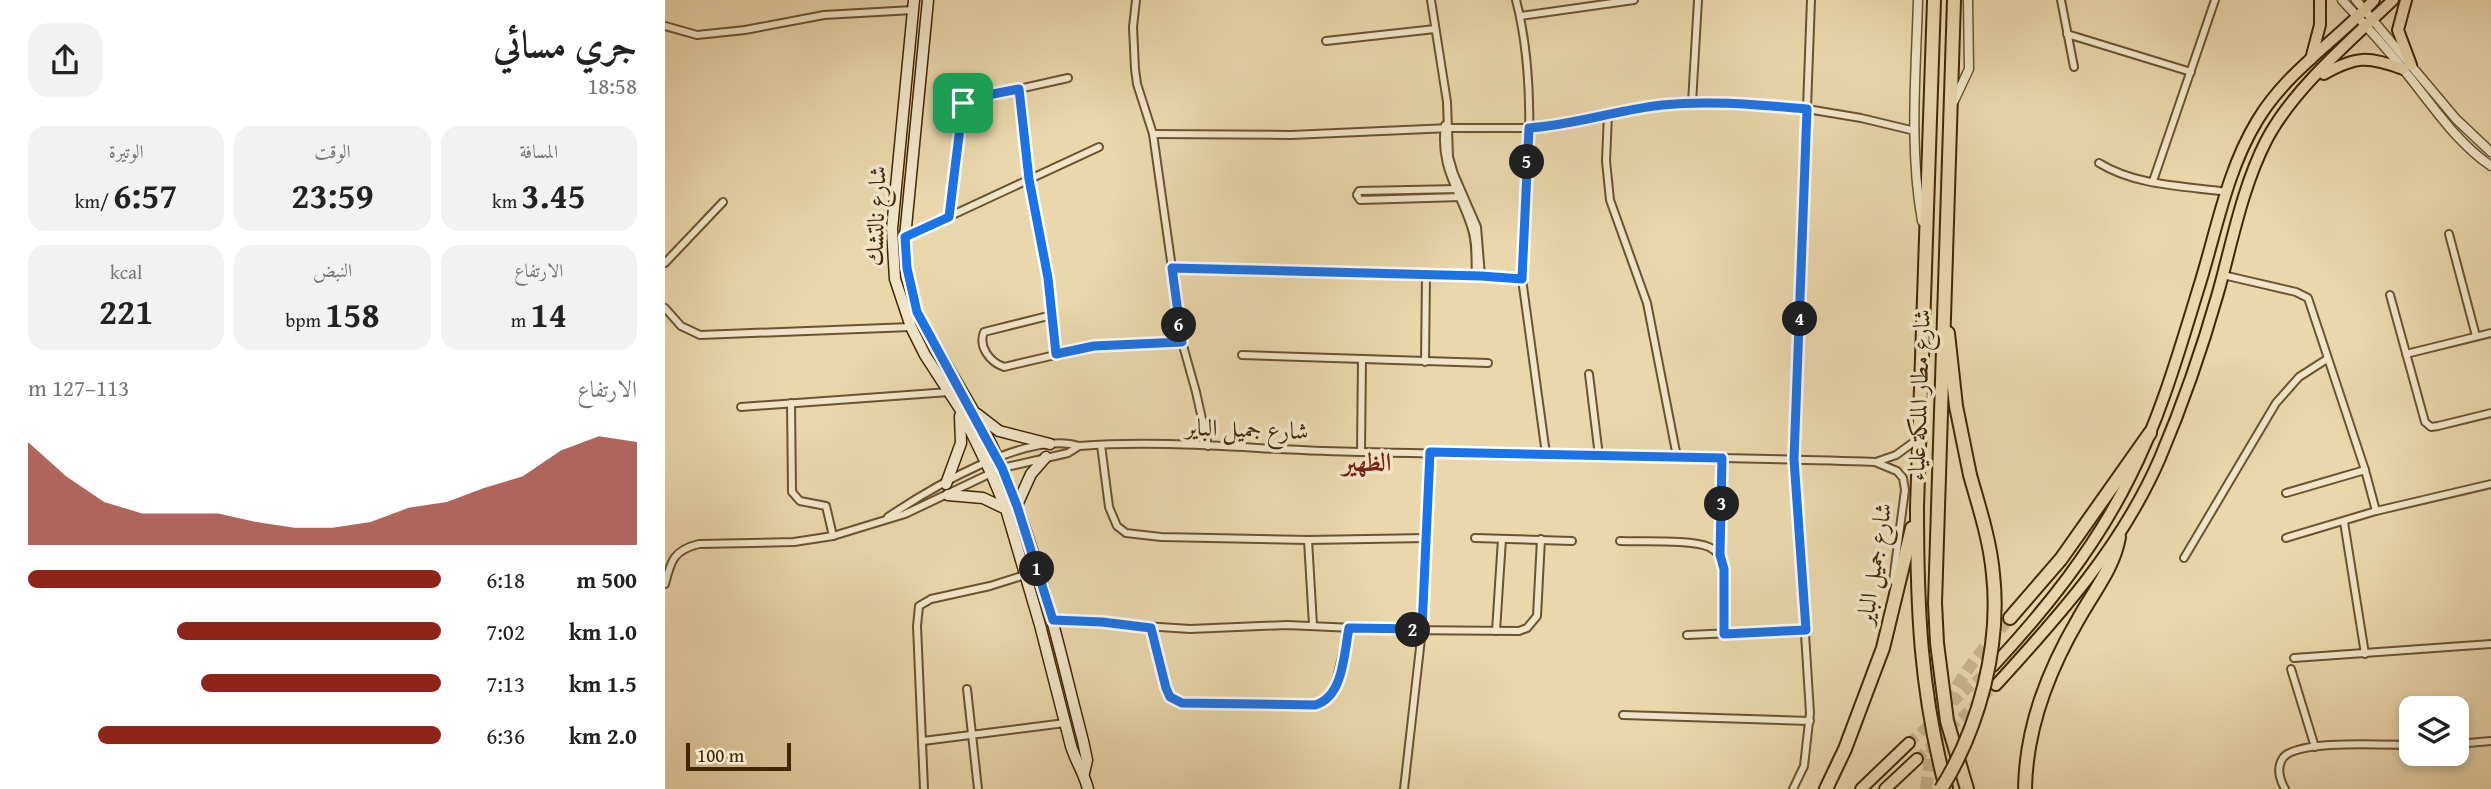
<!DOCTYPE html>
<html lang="ar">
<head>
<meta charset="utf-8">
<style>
  :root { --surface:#fff; --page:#f2f2f2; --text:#222; --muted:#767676; --accent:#8f2418 }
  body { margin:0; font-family:"Gentium Book Plus",Amiri,serif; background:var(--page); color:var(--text); direction:rtl; height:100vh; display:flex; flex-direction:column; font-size:26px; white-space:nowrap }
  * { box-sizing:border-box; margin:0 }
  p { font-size:23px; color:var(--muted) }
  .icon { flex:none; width:38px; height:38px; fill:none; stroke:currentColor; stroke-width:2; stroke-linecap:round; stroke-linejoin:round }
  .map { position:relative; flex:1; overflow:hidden; direction:ltr }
  .side { display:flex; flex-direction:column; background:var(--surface); width:665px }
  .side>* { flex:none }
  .buttons { position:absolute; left:1734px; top:696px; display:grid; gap:14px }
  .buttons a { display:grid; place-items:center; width:70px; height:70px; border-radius:14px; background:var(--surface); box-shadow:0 4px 10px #0003; font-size:35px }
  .scale { position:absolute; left:21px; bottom:18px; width:105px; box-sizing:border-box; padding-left:7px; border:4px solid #412606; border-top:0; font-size:19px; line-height:24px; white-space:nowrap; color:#412606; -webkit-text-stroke:5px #f1e5c9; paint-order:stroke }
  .pin { position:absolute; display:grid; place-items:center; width:60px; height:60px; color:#fff; margin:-30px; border-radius:14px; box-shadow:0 4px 10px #0006 }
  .km { position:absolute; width:35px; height:35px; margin:-18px; border-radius:50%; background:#222; color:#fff; font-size:19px; line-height:35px; text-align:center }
  .round { display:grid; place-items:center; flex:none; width:74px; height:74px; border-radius:21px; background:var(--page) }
  .headline { display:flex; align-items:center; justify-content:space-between; height:119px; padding:0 28px }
  h1 { font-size:38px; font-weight:600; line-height:52px }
  .metrics { display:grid; grid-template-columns:repeat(3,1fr); gap:10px; height:119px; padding:7px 28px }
  .metrics div { display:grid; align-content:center; border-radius:18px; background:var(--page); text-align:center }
  .metrics b { font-size:35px; font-weight:600 }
  .metrics small { font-size:19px; font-weight:400 }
  .metrics p { font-size:19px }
  .chart { height:196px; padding:14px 28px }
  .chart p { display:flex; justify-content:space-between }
  .chart svg { width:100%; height:126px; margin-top:7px; fill:var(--accent); opacity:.7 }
  ul { padding:0 28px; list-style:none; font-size:23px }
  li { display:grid; grid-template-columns:112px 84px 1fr; align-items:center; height:52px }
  li i { height:18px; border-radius:9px; background:var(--accent) }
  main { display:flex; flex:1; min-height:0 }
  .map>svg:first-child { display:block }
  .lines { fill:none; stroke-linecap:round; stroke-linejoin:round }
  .primary-tunnel { stroke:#c8b48b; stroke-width:10; stroke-dasharray:10 5; stroke-linecap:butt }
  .motorway-tunnel { stroke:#c8b48b; stroke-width:12; stroke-dasharray:12 6; stroke-linecap:butt }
  .minor-casing { stroke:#6b5230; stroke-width:10 }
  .tertiary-casing { stroke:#6b5230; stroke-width:11 }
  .secondary-casing { stroke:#412606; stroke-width:13 }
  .primary-casing { stroke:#412606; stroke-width:14 }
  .motorway-casing { stroke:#412606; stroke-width:16 }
  .minor { stroke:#f1e5c9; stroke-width:6 }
  .tertiary { stroke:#f1e5c9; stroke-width:8 }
  .secondary { stroke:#f1e5c9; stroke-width:10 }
  .primary { stroke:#ead7ac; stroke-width:10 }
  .motorway { stroke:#ead7ac; stroke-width:12 }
  .motorway-bridge-casing { stroke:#412606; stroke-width:16; stroke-linecap:butt }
  .motorway-bridge { stroke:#ead7ac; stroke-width:12 }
  .route-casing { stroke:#fff; stroke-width:14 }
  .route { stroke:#1a73e8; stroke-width:9 }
  .labels { text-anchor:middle; stroke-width:7; stroke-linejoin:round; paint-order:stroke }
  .street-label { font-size:24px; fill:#412606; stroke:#f1e5c9 }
  .neighbourhood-label { font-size:26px; font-weight:bold; fill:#7a1f14; stroke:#f1e5c9 }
</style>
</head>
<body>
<main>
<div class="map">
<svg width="1826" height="789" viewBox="0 0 1826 789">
  <rect width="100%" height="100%" fill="#ead7ac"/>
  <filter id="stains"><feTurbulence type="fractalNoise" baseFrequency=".00286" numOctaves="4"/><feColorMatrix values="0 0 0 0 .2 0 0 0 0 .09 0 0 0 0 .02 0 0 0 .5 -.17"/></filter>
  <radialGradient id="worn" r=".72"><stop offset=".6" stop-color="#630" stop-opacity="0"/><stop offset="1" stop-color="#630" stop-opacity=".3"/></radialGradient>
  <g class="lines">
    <!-- primary-tunnel -->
    <g class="primary-tunnel">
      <path d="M1244,743L1323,670"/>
      <path d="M1252,759L1331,685"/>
    </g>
    <!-- motorway-tunnel -->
    <path class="motorway-tunnel" d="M1261,789C1269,711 1294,675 1345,618"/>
    <!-- minor casing -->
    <g class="minor-casing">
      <g id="minor">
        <path d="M471,0L468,27L470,69L472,84L488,134L507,268L816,276L857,279L881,454"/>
        <path d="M766,0L782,102L784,157L789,174L812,227L816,276"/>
        <path d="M851,0C874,88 861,190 857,279"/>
        <path d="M1396,0L1409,67"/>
        <path d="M855,16L969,0"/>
        <path d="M0,26L32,35L80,30L159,15L248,10"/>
        <path d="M1402,34L1526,72"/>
        <path d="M661,41L770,29"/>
        <path d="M354,89L364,179L383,278L391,353"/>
        <path d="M1027,103L1033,0"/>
        <path d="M943,114L941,161L945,200L982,303L1012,457"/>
        <path d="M780,125C774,167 794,189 806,226C812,242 810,259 811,276"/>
        <path d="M488,134L626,135L785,128H864L889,126L979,107L1027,103L1142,109L1196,118L1250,131"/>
        <path d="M1434,163C1471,186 1520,186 1563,192"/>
        <path d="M1488,181L1550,0"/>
        <path d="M692,195L695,200L796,197"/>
        <path d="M692,195L694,191L794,189"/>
        <path d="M284,217L297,108L300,101L403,78"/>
        <path d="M1784,234L1811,336"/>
        <path d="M240,237L434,147"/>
        <path d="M0,263L58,202"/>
        <path d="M507,268L517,342L531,392L543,446"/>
        <path d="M1558,275L1631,292L1643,298L1700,470L1711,511"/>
        <path d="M1725,295L1760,422L1766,427L1773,426L1826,413"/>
        <path d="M0,308L16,326L35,335L246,327"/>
        <path d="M387,315L319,332C313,347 325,362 339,367L429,346L517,342"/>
        <path d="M1741,354L1826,333"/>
        <path d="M577,355L823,363"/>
        <path d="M760,362L761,275"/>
        <path d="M924,374L934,456"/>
        <path d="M126,403L127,492L135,501L161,506L168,536"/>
        <path d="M76,407L284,392"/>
        <path d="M436,445L444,507L452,526L461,533L496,537L643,540L762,538"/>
        <path d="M696,452L697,359"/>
        <path d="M1211,462L1231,455L1253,439"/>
        <path d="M1621,493L1700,470"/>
        <path d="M223,517C266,488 363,430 414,446C508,439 602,451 695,452C867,456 1038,456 1210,462L1232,471L1238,478L1240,490L1228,581"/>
        <path d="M1679,522L1700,654"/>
        <path d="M810,538L907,541"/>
        <path d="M1621,538L1711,511L1826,484"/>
        <path d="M643,540L648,625"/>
        <path d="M955,541C976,542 1027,539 1044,547C1053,551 1058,559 1059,569V634"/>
        <path d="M1055,555L1057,458"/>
        <path d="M1519,558L1611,403L1634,377L1662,359"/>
        <path d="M0,584C6,560 9,550 34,544L129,542L168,536L240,514L337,468L403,453L414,446"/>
        <path d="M388,620L525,629L622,625L733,630L854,631L862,628L872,616L876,539"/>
        <path d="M486,628L501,688C507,700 513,703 527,704L651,705L663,699L669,691L684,628"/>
        <path d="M831,631L837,539"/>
        <path d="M1022,635L1141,630"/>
        <path d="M1629,658L1826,644"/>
        <path d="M1626,669L1650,747"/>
        <path d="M302,689L313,789"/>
        <path d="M958,715L1145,721"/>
        <path d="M258,741L400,723"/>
        <path d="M1792,744L1826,741"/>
        <path d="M259,789L252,626L254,606L266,599L325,586L360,575"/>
        <path d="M739,789L757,630L765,452"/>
        <path d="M1128,789L1139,766L1145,713L1129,459L1146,0"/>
        <path d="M1620,789C1615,780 1611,768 1618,758C1631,739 1723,745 1746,745"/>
      </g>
    </g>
    <!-- tertiary casing -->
    <g class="tertiary-casing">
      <g id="tertiary">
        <path d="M1253,0C1251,73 1244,148 1257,221"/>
        <path d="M1677,0C1699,24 1722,48 1742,74C1768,106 1791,142 1826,166"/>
        <path d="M1691,0L1791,119L1826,152"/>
        <path d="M1289,101L1304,69L1303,0"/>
      </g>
    </g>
    <!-- secondary casing -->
    <g class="secondary-casing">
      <g id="secondary">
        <path d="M249,0L227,229L230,279L246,327L260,355L295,409L326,473L341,509L375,625L406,746C411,762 419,773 423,789"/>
        <path d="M263,0L240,237L242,268L252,312C278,364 314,413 336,466C374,554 394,649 418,741L422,760L419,773"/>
        <path d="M312,414L334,431L385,444"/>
        <path d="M281,484L296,443L295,416"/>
        <path d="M283,495L318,498L341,509"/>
        <path d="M352,505L366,474L381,457"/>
      </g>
    </g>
    <!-- primary casing -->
    <g class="primary-casing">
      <g id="primary">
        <path d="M1741,0L1733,30L1746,65"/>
        <path d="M1646,59L1655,25V0"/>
        <path d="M1659,74C1691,56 1703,56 1738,69"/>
        <path d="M1328,666C1381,609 1429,549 1464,479C1494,421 1514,352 1533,290C1551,234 1561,172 1592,121C1621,72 1671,41 1709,0"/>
        <path d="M1331,685C1395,615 1457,546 1495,458C1518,404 1537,349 1553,293C1567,243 1577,188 1601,141C1627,90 1686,40 1728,0"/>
        <path d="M1196,789L1244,743"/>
        <path d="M1220,789L1252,759"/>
      </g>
    </g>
    <!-- motorway casing -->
    <g class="motorway-casing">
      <g id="motorway">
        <path d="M1269,0L1252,507C1252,607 1255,690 1281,788"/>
        <path d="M1289,0L1270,603L1272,643L1282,721L1302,789"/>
        <path d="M1283,333L1291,406L1305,475"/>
        <path d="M1345,618L1396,559L1485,433"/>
        <path d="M1161,789L1180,749L1218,648L1247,528"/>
        <path d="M1360,789C1361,727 1383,671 1414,618C1429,591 1449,567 1454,537"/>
      </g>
    </g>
    <!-- minor -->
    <use href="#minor" class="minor"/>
    <!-- tertiary -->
    <use href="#tertiary" class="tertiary"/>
    <!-- secondary -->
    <use href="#secondary" class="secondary"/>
    <!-- primary -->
    <use href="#primary" class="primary"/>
    <!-- motorway -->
    <use href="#motorway" class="motorway"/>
    <!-- motorway-bridge casing -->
    <g class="motorway-bridge-casing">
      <path id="motorway-bridge" d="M1276,789C1314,728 1336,646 1328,574C1325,540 1314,507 1305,475"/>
    </g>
    <!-- motorway-bridge -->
    <use href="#motorway-bridge" class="motorway-bridge"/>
  </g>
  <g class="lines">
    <!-- route casing -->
    <g class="route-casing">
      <path id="route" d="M354,89L364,179L383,278L391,354L429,346L517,342L507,268L816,276L857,279L864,128C909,125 952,110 997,105C1045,100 1094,105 1142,109L1129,459L1141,630L1059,634V569L1055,555L1057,458L765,452L757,629L684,628C679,652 679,697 650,705L517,703L505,697L501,688L486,628L437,622L388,620L352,506L337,468L252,312L242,268L240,237L284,217L298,103L307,98Z"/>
    </g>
    <!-- route -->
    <use href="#route" class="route"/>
  </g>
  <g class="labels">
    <!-- street labels -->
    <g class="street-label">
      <text transform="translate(211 216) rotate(-88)" y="8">شارع نالتشك</text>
      <text transform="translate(1254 395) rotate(-88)" y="8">شارع مطار الملكة علياء</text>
      <text transform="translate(582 429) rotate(2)" y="8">شارع جميل الباير</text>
      <text transform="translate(1209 564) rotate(-81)" y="8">شارع جميل الباير</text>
    </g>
    <!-- neighbourhood labels -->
    <g class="neighbourhood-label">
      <text x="702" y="471">الظهير</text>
    </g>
  </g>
  <rect width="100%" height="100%" filter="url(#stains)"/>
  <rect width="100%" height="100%" fill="url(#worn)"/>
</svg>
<div class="buttons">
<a><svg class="icon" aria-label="layers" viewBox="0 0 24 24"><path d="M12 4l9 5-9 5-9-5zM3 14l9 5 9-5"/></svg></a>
</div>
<div class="scale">100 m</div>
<div class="pin" style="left:298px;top:103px;background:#1e9e55"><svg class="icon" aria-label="arrive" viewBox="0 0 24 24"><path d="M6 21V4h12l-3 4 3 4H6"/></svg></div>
<b class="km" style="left:372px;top:569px">1</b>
<b class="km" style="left:748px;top:630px">2</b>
<b class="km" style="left:1057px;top:504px">3</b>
<b class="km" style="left:1135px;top:319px">4</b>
<b class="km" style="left:862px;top:162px">5</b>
<b class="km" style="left:514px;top:325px">6</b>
</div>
<section class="side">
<div class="headline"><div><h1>جري مسائي</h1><p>18:58</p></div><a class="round"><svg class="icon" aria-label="share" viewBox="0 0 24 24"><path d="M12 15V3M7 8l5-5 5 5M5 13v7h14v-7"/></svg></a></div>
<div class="metrics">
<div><p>المسافة</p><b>3.45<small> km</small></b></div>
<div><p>الوقت</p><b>23:59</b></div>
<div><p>الوتيرة</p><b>6:57<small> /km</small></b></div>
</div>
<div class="metrics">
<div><p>الارتفاع</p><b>14<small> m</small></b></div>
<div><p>النبض</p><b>158<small> bpm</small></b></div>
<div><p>kcal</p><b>221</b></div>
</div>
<div class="chart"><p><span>الارتفاع</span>113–127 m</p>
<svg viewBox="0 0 160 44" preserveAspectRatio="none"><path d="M0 44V8L10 20L20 29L30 33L40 33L50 33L60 36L70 38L80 38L90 36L100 31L110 29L120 24L130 20L140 11L150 6L160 8V44z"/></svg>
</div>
<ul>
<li><b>500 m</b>6:18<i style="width:100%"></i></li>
<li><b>1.0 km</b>7:02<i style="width:64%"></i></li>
<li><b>1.5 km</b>7:13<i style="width:58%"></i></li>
<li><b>2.0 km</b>6:36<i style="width:83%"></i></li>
</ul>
</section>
</main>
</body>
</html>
